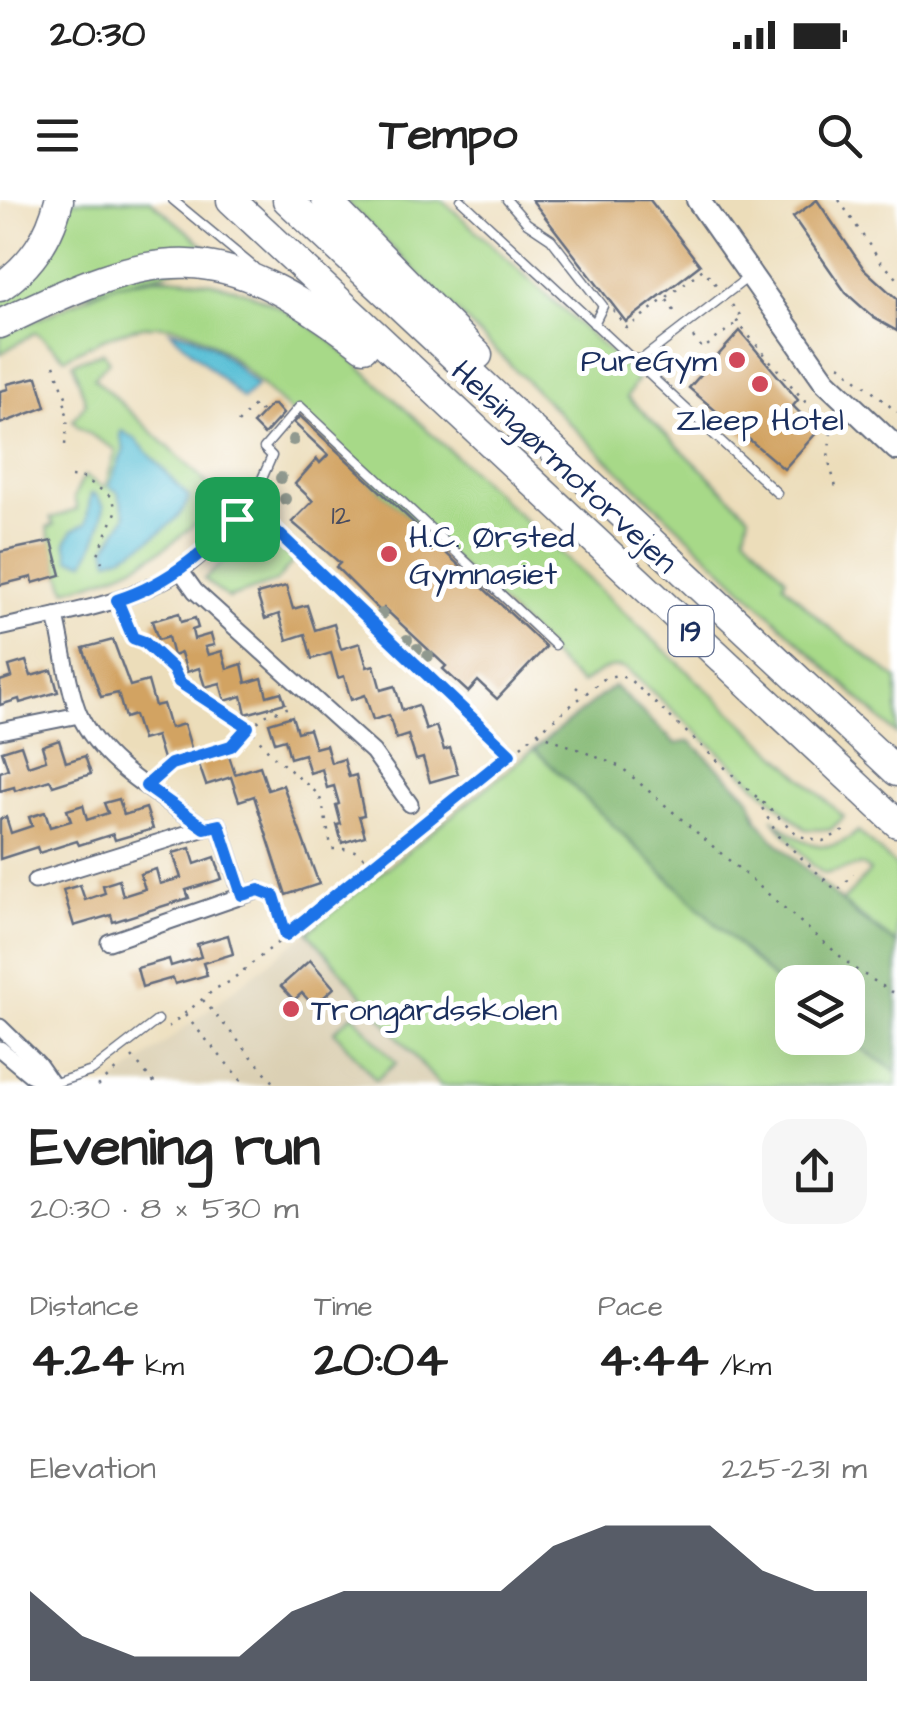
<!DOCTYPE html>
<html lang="en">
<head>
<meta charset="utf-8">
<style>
  :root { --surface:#fff; --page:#f6f6f6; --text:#222; --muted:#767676; --accent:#111827 }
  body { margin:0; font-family:"Architects Daughter",sans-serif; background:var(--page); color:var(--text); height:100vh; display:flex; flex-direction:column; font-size:38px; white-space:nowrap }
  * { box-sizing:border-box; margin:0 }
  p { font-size:32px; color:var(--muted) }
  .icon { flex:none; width:55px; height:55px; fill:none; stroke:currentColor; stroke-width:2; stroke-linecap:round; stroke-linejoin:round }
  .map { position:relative; height:886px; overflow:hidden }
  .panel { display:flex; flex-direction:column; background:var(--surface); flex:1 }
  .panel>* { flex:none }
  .controls { position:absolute; left:775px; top:765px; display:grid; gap:20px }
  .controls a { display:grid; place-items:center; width:90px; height:90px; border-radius:20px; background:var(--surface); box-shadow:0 10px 40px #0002; font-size:50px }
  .pin { position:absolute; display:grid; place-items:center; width:85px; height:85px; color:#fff; margin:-42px; border-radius:20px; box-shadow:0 5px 15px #0006 }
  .round { display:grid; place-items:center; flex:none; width:105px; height:105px; border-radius:30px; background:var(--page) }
  .summary { display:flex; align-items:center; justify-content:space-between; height:170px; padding:0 30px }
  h1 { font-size:55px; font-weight:700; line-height:75px }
  .figures { display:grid; grid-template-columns:repeat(3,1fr); gap:15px; height:170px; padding:10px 30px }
  .figures div { display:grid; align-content:center }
  .figures b { font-size:50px; font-weight:700 }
  .figures small { font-size:28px; font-weight:400 }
  .figures p { font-size:28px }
  .chart { height:280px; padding:20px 30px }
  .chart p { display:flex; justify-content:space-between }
  .chart svg { width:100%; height:180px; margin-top:10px; fill:var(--accent); opacity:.7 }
  .status { display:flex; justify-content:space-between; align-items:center; height:70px; padding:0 50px; background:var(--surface); direction:ltr }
  .status svg { height:28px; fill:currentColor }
  header { display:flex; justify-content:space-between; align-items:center; height:130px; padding:0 30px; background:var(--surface); font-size:45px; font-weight:700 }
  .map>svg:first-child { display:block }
  .built { fill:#dbd0b4 }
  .green { fill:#a7d988; stroke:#618473; stroke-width:2.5 }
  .forest { fill:#85b974; stroke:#507469; stroke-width:2.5 }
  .water { fill:#58bfd6; stroke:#3a779a; stroke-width:2.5 }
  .building { fill:#d2a362 }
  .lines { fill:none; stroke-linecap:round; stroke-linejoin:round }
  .lane-casing { stroke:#646c7e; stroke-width:11 }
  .street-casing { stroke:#646c7e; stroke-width:19 }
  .secondary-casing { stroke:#646c7e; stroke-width:26 }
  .highway-casing { stroke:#646c7e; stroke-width:31 }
  .path { stroke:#646c7e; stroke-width:2.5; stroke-dasharray:2.5 8; stroke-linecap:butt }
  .lane { stroke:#fff; stroke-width:8 }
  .street { stroke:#fff; stroke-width:15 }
  .secondary { stroke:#fff; stroke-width:22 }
  .highway { stroke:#fff; stroke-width:28 }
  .tree { fill:#90998f }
  .route-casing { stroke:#fff; stroke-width:20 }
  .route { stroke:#1a73e8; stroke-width:12 }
  .poi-dot { fill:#d1495b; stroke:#fff; stroke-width:4 }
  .labels { text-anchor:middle; stroke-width:10; stroke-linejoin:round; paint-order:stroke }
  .number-label { font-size:28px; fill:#494c5f }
  .shield { fill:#fff; stroke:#5f6d8e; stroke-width:2.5 }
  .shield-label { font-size:30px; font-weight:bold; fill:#1b2f5e }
  .poi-label { font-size:32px; fill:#1b2f5e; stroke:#fff; text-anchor:start }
  .street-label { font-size:32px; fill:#1b2f5e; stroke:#fff }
</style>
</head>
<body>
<div class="status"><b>20:30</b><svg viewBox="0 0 49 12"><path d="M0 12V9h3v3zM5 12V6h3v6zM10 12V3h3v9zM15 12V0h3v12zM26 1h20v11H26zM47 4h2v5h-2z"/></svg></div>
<header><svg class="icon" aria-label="menu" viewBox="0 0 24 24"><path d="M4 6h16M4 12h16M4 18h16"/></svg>Tempo<svg class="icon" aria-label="search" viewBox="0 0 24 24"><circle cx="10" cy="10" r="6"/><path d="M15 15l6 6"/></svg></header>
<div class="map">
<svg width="897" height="886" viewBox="0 0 897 886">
  <rect width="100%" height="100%" fill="#fff"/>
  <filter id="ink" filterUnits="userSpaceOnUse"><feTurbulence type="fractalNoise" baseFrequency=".01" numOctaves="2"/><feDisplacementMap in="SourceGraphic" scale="20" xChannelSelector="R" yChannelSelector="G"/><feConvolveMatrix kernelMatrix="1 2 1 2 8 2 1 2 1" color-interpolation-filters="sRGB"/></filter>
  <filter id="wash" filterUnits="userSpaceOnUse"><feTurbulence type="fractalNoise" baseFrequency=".0048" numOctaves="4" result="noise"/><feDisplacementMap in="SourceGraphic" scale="40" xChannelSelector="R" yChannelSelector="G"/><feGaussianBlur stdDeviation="2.25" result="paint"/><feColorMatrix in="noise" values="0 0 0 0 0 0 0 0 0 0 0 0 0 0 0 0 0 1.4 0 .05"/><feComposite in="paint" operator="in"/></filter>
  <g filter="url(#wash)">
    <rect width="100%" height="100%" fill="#ecddba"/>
    <!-- built -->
    <path class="built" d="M308,732L440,886H110Z"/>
    <!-- green -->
    <g class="green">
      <path d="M68,0H150L219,58L0,116V94Z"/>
      <path d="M344,0H442L638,178L627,197L749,315L745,334L786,378L783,383L820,420L897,479V535L566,220Z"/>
      <path d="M163,77C233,80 278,101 333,142L844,617L830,630L805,629L627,469C608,463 597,473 581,484L549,454L546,446L300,216L293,214C207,135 183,92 65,158L36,132L0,154V136L116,84Z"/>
      <path d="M103,152L109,161L94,178L223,298C174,348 133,373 66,390L47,328L54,325L51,318L77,310L74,297L84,276L105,287L116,250L78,227L73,220L86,203L73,163Z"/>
      <path d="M258,328L294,360L276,382L228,398L204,379L237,351Z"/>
      <path d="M534,549L792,797V838H846L897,872V886H440L308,732Z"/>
      <path d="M772,618C797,640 827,661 858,631L897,667V744L842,702L870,671L862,665L824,674L811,664Z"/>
      <path d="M353,814L396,863L376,880L334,831Z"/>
    </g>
    <!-- forest -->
    <path class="forest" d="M614,486L676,544L690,541L750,598L757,619L774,640L855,714L897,744V872L846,838L848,782H792V797L534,549Z"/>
    <!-- water -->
    <g class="water">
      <path d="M170,131C207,133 231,162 257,185L243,199Z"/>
      <path d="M122,231L136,240L189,297C184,321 133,354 109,360L106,348L126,316L118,292L109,286L124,250L120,234Z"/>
      <path d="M91,294H95L104,306C102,325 95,345 85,362L70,359L66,342L73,330L86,324Z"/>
    </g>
    <g id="blocks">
      <!-- building -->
      <g class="building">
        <path d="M532,0H650L700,65L626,122Z"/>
        <path d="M817,0L864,69L897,99V131L874,118L846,93L793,17Z"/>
        <path d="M740,131L798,200L793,206L818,231L784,269L689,188Z"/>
        <path d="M37,177L46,207L0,224V191L8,189L7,184Z"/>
        <path d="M271,205H275L283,214L264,235L253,224Z"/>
        <path d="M300,216L546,447L497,499L478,481L468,492L443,469L446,466L384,408L381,412L336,367L340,363L292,322L313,301L295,284L317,259L320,263L328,255L294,223Z"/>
        <path d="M52,341L61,375L33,383L32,377L0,385V352Z"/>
        <path d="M286,386L293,409L307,405L315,430L334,424L341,449L360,443L367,467L374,465L381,490L395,486L402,510L418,505L426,530L436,526L444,550L450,548L458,574L430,582L423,558L416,560L408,535L396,539L389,515L373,520L365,495L351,500L344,476L338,478L331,453L312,459L305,434L287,440L279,414L265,419L257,394Z"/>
        <path d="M179,413L181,422L195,418L198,428L192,430L194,439L211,434L214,445L205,447L208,455L222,451L227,469L242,464L246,483L262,478L267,496L281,492L285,503L246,514L242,496L225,501L220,483L205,487L199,468L187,472L181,453L173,456L168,437L158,440L152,421Z"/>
        <path d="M113,440L130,486L148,481L155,506L163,504L170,528L184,524L192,551L163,559L156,536L142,540L134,515L125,518L118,493L101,497L83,448Z"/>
        <path d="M26,461L31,476L52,470L58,492L20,503L19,499L0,505V481L12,477L9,466Z"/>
        <path d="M292,516L297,532L309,529L315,548L326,545L331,563L344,559L349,577L356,575L364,615L359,616L365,636L342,643L337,625L341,624L336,605L339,604L334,586L327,588L322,569L310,573L304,554L290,558L285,539L275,542L269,523Z"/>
        <path d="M59,540L66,562L85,556L91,574L53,586L50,580L15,591L14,587L0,591V572L8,569L2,551L21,545L28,566L46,560L42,546Z"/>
        <path d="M227,550L235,574L260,566L268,590L283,585L319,684L286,695L254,596L239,601L231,577L206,585L197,559Z"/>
        <path d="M119,599L124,615L146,608L153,629L115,640L113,634L79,645L77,641L39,653L37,647L0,659V619L6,617L11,633L32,626L29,617L45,612L50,627L71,621L67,610L83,605L87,620L108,613L104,603Z"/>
        <path d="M190,648L195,664L215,657L222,679L186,690L189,698L113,722L111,715L74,726L63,690L80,685L85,700L105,693L103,685L119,680L123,696L145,689L140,674L156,669L160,684L181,678L173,653Z"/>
        <path d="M228,735L233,754L203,763L207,775L175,784L173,778L142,787L137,768L169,759L171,766L201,757L197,744Z"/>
        <path d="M310,760L334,788L314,806L302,793L294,800L281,786Z"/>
      </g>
    </g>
  </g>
  <g filter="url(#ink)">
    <use href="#blocks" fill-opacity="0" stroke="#646c7e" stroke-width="2.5"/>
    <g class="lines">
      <!-- lane casing -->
      <g class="lane-casing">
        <g id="lane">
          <path d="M173,0L254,67"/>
          <path d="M461,0L777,293"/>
          <path d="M507,0L527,23L551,39L603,106L594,124"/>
          <path d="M634,159H642L747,78"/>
          <path d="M250,306L272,256L264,248L300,206L555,445"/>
          <path d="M52,884L92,871L158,820"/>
        </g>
      </g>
      <!-- street casing -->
      <g class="street-casing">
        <g id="street">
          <path d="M180,370L195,391L373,552L410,604"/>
          <path d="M56,416C63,444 68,489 79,514C103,567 161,595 205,628L219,625L242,695"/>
          <path d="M0,428C61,414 129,405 182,369C207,351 229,328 250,306"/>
          <path d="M0,531L79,515"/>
          <path d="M35,681L205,628"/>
          <path d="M109,742L259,690"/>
          <path d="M0,827L38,864L52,884"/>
          <path d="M0,849L30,874L52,884"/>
        </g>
      </g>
      <!-- secondary casing -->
      <g class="secondary-casing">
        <path id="secondary" d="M698,0L825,181L897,249"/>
      </g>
      <!-- highway casing -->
      <g class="highway-casing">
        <g id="highway">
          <path d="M231,0L897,623"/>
          <path d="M287,0L897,572"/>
          <path d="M326,0L478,155"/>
          <path d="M0,87C32,65 50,37 59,0"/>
          <path d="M0,124C160,45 217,35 364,147"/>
        </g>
      </g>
      <!-- path -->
      <g class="path">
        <path d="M839,0L880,61L897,78"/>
        <path d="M667,100L676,114"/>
        <path d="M732,105L742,118L737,122L831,232L828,258L837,291"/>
        <path d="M613,110L627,128L703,69L718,87"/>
        <path d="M693,137L703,149L736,123"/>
        <path d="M54,165L68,202L63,205L68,216L65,245"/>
        <path d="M840,165L897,212"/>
        <path d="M238,223L254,205L263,213"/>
        <path d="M71,277L84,278L113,298L116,312L98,354L102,362"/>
        <path d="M261,317L509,553"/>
        <path d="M124,417L133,438L144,442L173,469L179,482L249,527L270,553L318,594C324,604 328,635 332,649C352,649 357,648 370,665"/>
        <path d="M576,487L583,493"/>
        <path d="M538,533L621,567L855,769L897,795"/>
        <path d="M158,575L171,564L231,546L264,516L295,505"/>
        <path d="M757,599L778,636L837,691L854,674"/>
        <path d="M274,697L285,732"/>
        <path d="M203,800L277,886"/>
        <path d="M185,815L246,886"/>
        <path d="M168,827L215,789L229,782L605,478L617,475L629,479L799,636L823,641L848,629"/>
        <path d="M132,857L157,886"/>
        <path d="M98,886L119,867"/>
      </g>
      <!-- lane -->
      <use href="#lane" class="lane"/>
      <!-- street -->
      <use href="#street" class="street"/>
      <!-- secondary -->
      <use href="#secondary" class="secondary"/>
      <!-- highway -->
      <use href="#highway" class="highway"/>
    </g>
    <!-- trees -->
    <g class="tree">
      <circle cx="293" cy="240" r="6"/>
      <circle cx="281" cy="278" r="6"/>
      <circle cx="285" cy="299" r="6"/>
      <circle cx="382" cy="414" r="6"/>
      <circle cx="407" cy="440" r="6"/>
      <circle cx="417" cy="449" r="6"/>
      <circle cx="428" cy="456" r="6"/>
    </g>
  </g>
  <g class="lines" filter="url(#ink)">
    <!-- route casing -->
    <g class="route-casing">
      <path id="route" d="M250,306L510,554L286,735L274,696L259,690L242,695L219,625L205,628L146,586L171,564L231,546L248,527L179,482L173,469L144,442L133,438L117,400C172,383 211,346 250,306Z"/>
    </g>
    <!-- route -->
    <use href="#route" class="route"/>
  </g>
  <!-- markers -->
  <g class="poi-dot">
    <circle cx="737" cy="160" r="10"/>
    <circle cx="760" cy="184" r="10"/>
    <circle cx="389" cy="354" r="10"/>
    <circle cx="291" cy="809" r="10"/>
  </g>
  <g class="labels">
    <!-- number labels -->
    <g class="number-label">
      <text x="341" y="324">12</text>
    </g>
    <!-- shield labels -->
    <rect class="shield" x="668.5" y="406" width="45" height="50" rx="8"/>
    <g class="shield-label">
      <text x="691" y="441">19</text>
    </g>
    <!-- poi labels -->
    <g class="poi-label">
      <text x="717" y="171" text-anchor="end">PureGym</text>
      <text x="760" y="230" text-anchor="middle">Zleep Hotel</text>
      <text x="409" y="347">H.C. Ørsted<tspan x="409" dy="37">Gymnasiet</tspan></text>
      <text x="311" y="820">Trongårdsskolen</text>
    </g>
    <!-- street labels -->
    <g class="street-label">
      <text transform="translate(565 266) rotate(43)" y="11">Helsingørmotorvejen</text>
    </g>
  </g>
</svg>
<div class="controls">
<a><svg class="icon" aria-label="layers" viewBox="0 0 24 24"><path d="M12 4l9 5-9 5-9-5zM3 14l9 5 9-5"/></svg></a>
</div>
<div class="pin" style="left:237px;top:319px;background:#1e9e55"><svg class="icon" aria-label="arrive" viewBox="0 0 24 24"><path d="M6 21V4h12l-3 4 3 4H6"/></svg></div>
</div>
<section class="panel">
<div class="summary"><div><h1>Evening run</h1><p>20:30 · 8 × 530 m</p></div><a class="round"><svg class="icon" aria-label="share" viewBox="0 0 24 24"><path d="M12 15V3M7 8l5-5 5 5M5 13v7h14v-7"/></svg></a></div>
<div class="figures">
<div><p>Distance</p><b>4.24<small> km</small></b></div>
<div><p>Time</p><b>20:04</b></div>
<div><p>Pace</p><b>4:44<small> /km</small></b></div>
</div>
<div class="chart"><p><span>Elevation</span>225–231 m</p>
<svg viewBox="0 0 160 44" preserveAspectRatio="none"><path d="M0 44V22L10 33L20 38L30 38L40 38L50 27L60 22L70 22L80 22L90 22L100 11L110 6L120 6L130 6L140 17L150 22L160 22V44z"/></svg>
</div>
</section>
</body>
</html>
